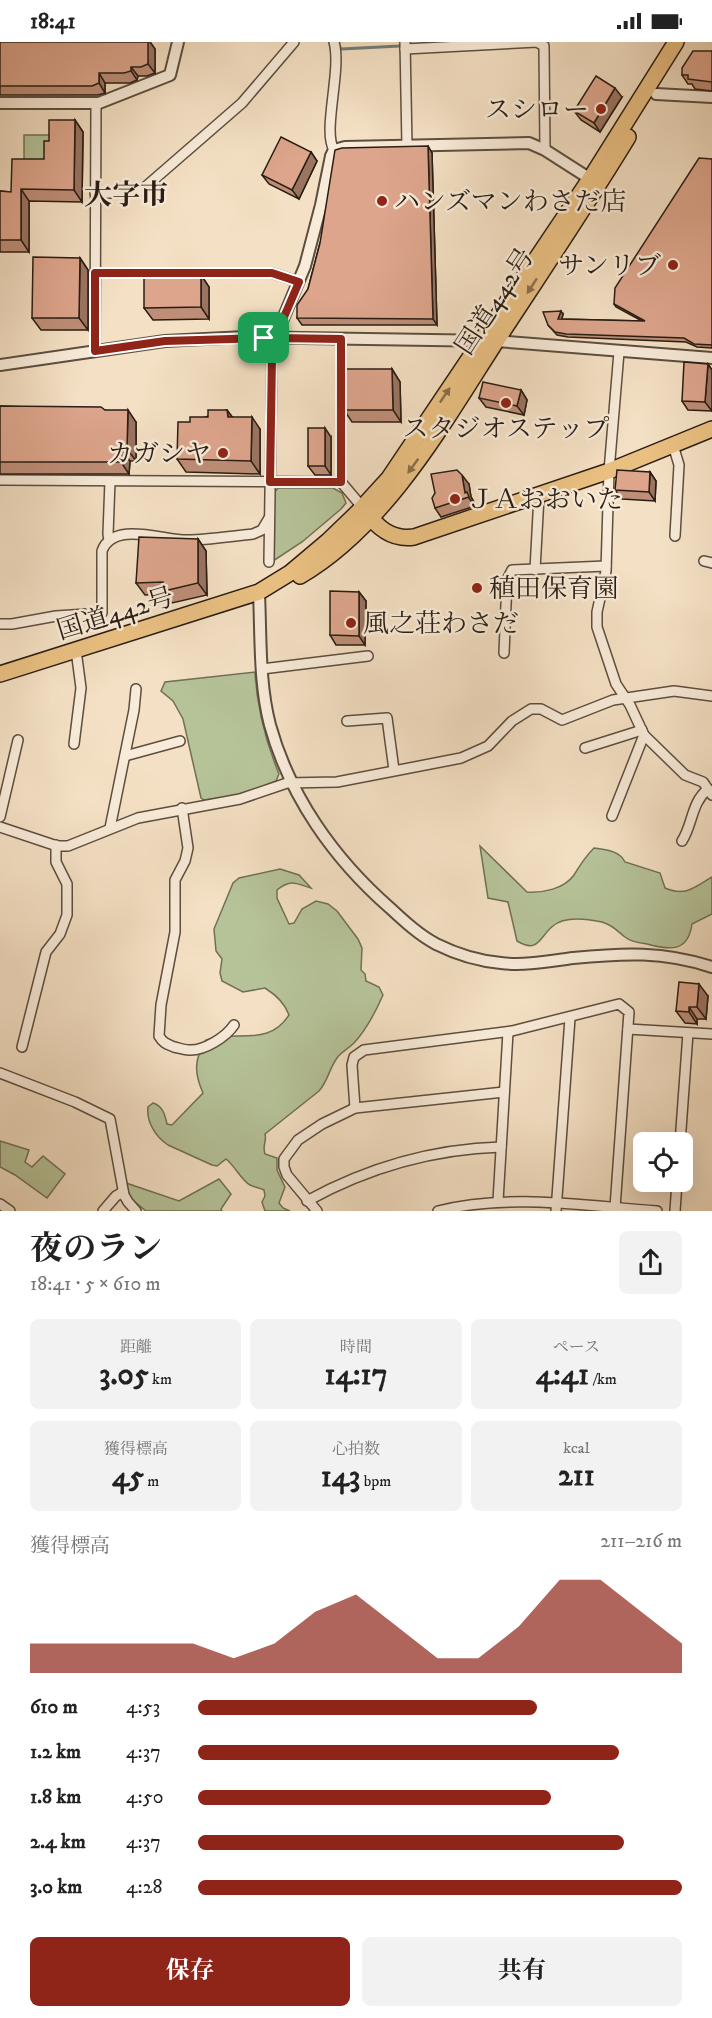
<!DOCTYPE html>
<html lang="ja">
<head>
<meta charset="utf-8">
<style>
  :root { --surface:#fff; --page:#f2f2f2; --text:#222; --muted:#767676; --accent:#8f2418 }
  body { margin:0; font-family:"IM FELL DW Pica","Noto Serif JP",serif; background:var(--page); color:var(--text); height:100vh; display:flex; flex-direction:column; font-size:22px; white-space:nowrap }
  * { box-sizing:border-box; margin:0 }
  p { font-size:20px; color:var(--muted) }
  .icon { flex:none; width:33px; height:33px; fill:none; stroke:currentColor; stroke-width:2; stroke-linecap:round; stroke-linejoin:round }
  .map { position:relative; height:1169px; overflow:hidden }
  .panel { display:flex; flex-direction:column; background:var(--surface); flex:1 }
  .panel>* { flex:none }
  .tools { position:absolute; left:633px; top:1090px; display:grid; gap:12px }
  .tools a { display:grid; place-items:center; width:60px; height:60px; border-radius:9px; background:var(--surface); box-shadow:0 6px 24px #0002; font-size:30px }
  .pin { position:absolute; display:grid; place-items:center; width:51px; height:51px; color:#fff; margin:-26px; border-radius:12px; box-shadow:0 3px 9px #0006 }
  .round { display:grid; place-items:center; flex:none; width:63px; height:63px; border-radius:9px; background:var(--page) }
  .overview { display:flex; align-items:center; justify-content:space-between; height:102px; padding:0 30px }
  h1 { font-size:33px; font-weight:700; line-height:45px }
  .figures { display:grid; grid-template-columns:repeat(3,1fr); gap:9px; height:102px; padding:6px 30px }
  .figures div { display:grid; align-content:center; border-radius:9px; background:var(--page); text-align:center }
  .figures b { font-size:30px; font-weight:700 }
  .figures small { font-size:16px; font-weight:400 }
  .figures p { font-size:16px }
  .chart { height:168px; padding:12px 30px }
  .chart p { display:flex; justify-content:space-between }
  .chart svg { width:100%; height:108px; margin-top:6px; fill:var(--accent); opacity:.7 }
  .primary-button { display:flex; gap:12px; margin-top:auto; padding:12px 30px }
  .primary-button a { flex:1; height:69px; border-radius:9px; background:var(--accent); color:#fff; font-size:24px; font-weight:700; line-height:69px; text-align:center }
  .primary-button a+a { background:var(--page); color:var(--text) }
  ul { padding:0 30px; list-style:none; font-size:20px }
  li { display:grid; grid-template-columns:96px 72px 1fr; align-items:center; height:45px }
  li i { height:15px; border-radius:8px; background:var(--accent) }
  .status { display:flex; justify-content:space-between; align-items:center; height:42px; padding:0 30px; background:var(--surface); direction:ltr }
  .status svg { height:16px; fill:currentColor }
  .map>svg:first-child { display:block }
  .green { fill:#b6c399; stroke:#707056; stroke-width:1.5 }
  .lines { fill:none; stroke-linecap:round; stroke-linejoin:round }
  .stream { stroke:#707c79; stroke-width:3 }
  .minor-casing { stroke:#5c4e3f; stroke-width:12 }
  .tertiary-casing { stroke:#5c4e3f; stroke-width:14 }
  .trunk-casing { stroke:#291d13; stroke-width:18 }
  .minor { stroke:#f8ebd9; stroke-width:9 }
  .tertiary { stroke:#f8ebd9; stroke-width:10 }
  .trunk { stroke:#eac082; stroke-width:15 }
  .wall { fill:#be8e78; stroke:#291d13; stroke-width:1.5 }
  .shaded-wall { fill:#9b7462; stroke:#291d13; stroke-width:1.5 }
  .building { fill:#dda58c; stroke:#291d13; stroke-width:1.5 }
  .oneway { fill:#8a6e4a }
  .route-casing { stroke:#fff; stroke-width:12 }
  .route { stroke:#8f2418; stroke-width:8 }
  .poi-dot { fill:#8f2418; stroke:#f8ebd9; stroke-width:2 }
  .labels { text-anchor:middle; stroke-width:5; stroke-linejoin:round; paint-order:stroke }
  .poi-label { font-size:26px; fill:#291d13; stroke:#f8ebd9; text-anchor:start }
  .street-label { font-size:26px; fill:#291d13; stroke:#f8ebd9 }
  .quarter-label { font-size:28px; font-weight:bold; fill:#291d13; stroke:#f8ebd9 }
</style>
</head>
<body>
<div class="status"><b>18:41</b><svg viewBox="0 0 49 12"><path d="M0 12V9h3v3zM5 12V6h3v6zM10 12V3h3v9zM15 12V0h3v12zM26 1h20v11H26zM47 4h2v5h-2z"/></svg></div>
<div class="map">
<svg width="712" height="1169" viewBox="0 0 712 1169">
  <rect width="100%" height="100%" fill="#f4e0c4"/>
  <filter id="stains"><feTurbulence type="fractalNoise" baseFrequency=".00333" numOctaves="4"/><feColorMatrix values="0 0 0 0 .2 0 0 0 0 .09 0 0 0 0 .02 0 0 0 .5 -.17"/></filter>
  <radialGradient id="worn" r=".72"><stop offset=".6" stop-color="#630" stop-opacity="0"/><stop offset="1" stop-color="#630" stop-opacity=".3"/></radialGradient>
  <!-- green -->
  <g class="green">
    <path d="M24,93H58L53,129H24Z"/>
    <path d="M278,446H333L342,451L346,461L341,467L302,500L273,519V452Z"/>
    <path d="M255,630C257,667 265,698 279,732L276,739L244,753L204,758L201,756L183,677L173,659L161,649L165,640Z"/>
    <path d="M480,804L527,850C543,851 564,847 574,833C580,823 585,815 594,806C605,808 619,808 625,820L660,831L665,846C686,855 695,845 712,835V872L692,882C688,911 669,908 647,902C640,901 631,900 625,895C617,889 613,883 602,880C588,877 565,873 553,884C539,895 539,912 517,899L508,860L488,856Z"/>
    <path d="M280,827L299,833L311,846C296,842 292,836 277,848V856L289,882L294,881L302,867L316,859L328,862L337,869L358,897L362,906L361,928L365,932L366,939L379,945L383,953C376,969 366,988 354,1001C348,1007 341,1010 337,1016C329,1027 328,1039 319,1049L265,1092C267,1100 262,1103 265,1112L277,1116V1128L285,1145L279,1161L283,1166L290,1169H265L262,1160L265,1154L264,1148C260,1146 254,1145 250,1143C242,1139 235,1124 226,1117L217,1124L212,1123L168,1103C156,1095 146,1080 148,1065L153,1061C163,1064 165,1073 167,1082L172,1083L203,1051C194,1031 194,1017 206,998C236,987 268,1006 289,973C285,961 276,953 265,946L243,950L222,939L220,931L222,917L216,909L214,887L233,841L239,836Z"/>
    <path d="M0,1099L29,1108L25,1120L32,1125L43,1114L65,1132L47,1156L15,1133L0,1125Z"/>
    <path d="M219,1137L231,1152L221,1167L222,1169H146L130,1156L126,1141L179,1159Z"/>
  </g>
  <g class="lines">
    <!-- stream -->
    <path class="stream" d="M338,2L341,7L400,4"/>
    <!-- minor casing -->
    <g class="minor-casing">
      <g id="minor">
        <path d="M405,0L407,104"/>
        <path d="M405,7L537,0L544,4L545,108"/>
        <path d="M334,108C322,89 342,28 334,0"/>
        <path d="M95,151H136L143,147L242,61L294,0"/>
        <path d="M95,231H272L299,240"/>
        <path d="M341,297V440L363,466"/>
        <path d="M95,309L96,62"/>
        <path d="M619,310L609,429L606,529L597,570V585L616,642L630,663L644,693L685,733L703,740L712,753"/>
        <path d="M673,403L679,423L675,494"/>
        <path d="M0,438L341,440"/>
        <path d="M109,498L108,492L110,439"/>
        <path d="M704,519L712,521"/>
        <path d="M269,520L272,314L275,296"/>
        <path d="M535,528L539,454"/>
        <path d="M0,582H12L56,574L102,571V509C113,478 165,499 188,498C209,498 231,494 253,492L262,488L269,476"/>
        <path d="M504,611L507,538L512,528L606,524"/>
        <path d="M262,627L368,614"/>
        <path d="M347,679L387,676L394,728"/>
        <path d="M74,702L81,646L76,608"/>
        <path d="M585,706L642,688"/>
        <path d="M125,714L180,699"/>
        <path d="M182,766L188,806L185,819L175,838V890L161,963L159,994C163,1001 167,1002 174,1005C179,1006 184,1008 189,1008C204,1009 226,995 234,983"/>
        <path d="M612,774L644,693"/>
        <path d="M0,775L18,698"/>
        <path d="M0,785L57,804H68L138,776L240,757L287,741L337,740L461,716L488,704L512,679L531,667H541L562,678L613,658L674,649L712,654"/>
        <path d="M110,786L134,668L136,647"/>
        <path d="M682,799C693,782 691,761 708,747"/>
        <path d="M628,987L712,992"/>
        <path d="M22,1005L46,910L60,892L67,873V842L56,820V803"/>
        <path d="M0,1031L75,1060L110,1077L124,1153L128,1160L136,1169"/>
        <path d="M355,1066L352,1023L354,1015L364,1008L512,989L619,962L629,970L615,1166"/>
        <path d="M680,1101L688,991"/>
        <path d="M307,1159C367,1126 432,1107 501,1105"/>
        <path d="M498,1159L508,990"/>
        <path d="M0,1162L10,1169"/>
        <path d="M103,1169L116,1154L123,1150"/>
        <path d="M317,1169L287,1133L284,1125V1117L298,1098L322,1082L355,1066L504,1050"/>
        <path d="M438,1169C509,1151 585,1164 657,1169"/>
        <path d="M556,1169L570,976"/>
        <path d="M675,1169L677,1140"/>
      </g>
    </g>
    <!-- tertiary casing -->
    <g class="tertiary-casing">
      <g id="tertiary">
        <path d="M656,52L712,55"/>
        <path d="M0,61H99L170,33L178,0"/>
        <path d="M275,296L305,224L321,163L331,114L334,108L345,105L529,101L545,108L595,140"/>
        <path d="M0,323L165,299L245,295L496,299L712,316"/>
        <path d="M259,552C261,595 259,641 270,683C290,755 334,817 390,866C404,879 419,893 436,902C456,912 479,919 501,921C525,924 550,919 573,916C624,911 663,909 712,925"/>
      </g>
    </g>
    <!-- trunk casing -->
    <g class="trunk-casing">
      <g id="trunk">
        <path d="M365,468C377,486 392,498 414,495L609,429L712,387"/>
        <path d="M300,534C386,484 444,380 497,298C541,231 586,164 628,95"/>
        <path d="M0,632L259,550L290,531L328,499L357,471L389,436L592,134L676,0"/>
      </g>
    </g>
    <!-- minor -->
    <use href="#minor" class="minor"/>
    <!-- tertiary -->
    <use href="#tertiary" class="tertiary"/>
    <!-- trunk -->
    <use href="#trunk" class="trunk"/>
  </g>
  <!-- wall -->
  <g class="wall">
    <path d="M0,0H150L155,7V31L147,34H138L137,38L130,41H105V51L98,53H0Z"/>
    <path d="M712,9V49L695,47L692,42H688L682,33Z"/>
    <path d="M622,55L600,90L581,78L574,69Z"/>
    <path d="M75,78L83,90L82,160L29,159V210H0V149L11,150L44,117L49,99Z"/>
    <path d="M428,104L432,111L437,283H302L297,276L308,247L320,201Z"/>
    <path d="M311,110L317,119L299,157L269,142L262,133Z"/>
    <path d="M712,117V306L697,305L686,300L568,295L557,293L548,283L563,272L562,277L642,279L616,265L614,262Z"/>
    <path d="M80,216L88,228V288H41L32,276Z"/>
    <path d="M201,233L209,245V277L153,278L144,266Z"/>
    <path d="M708,322L712,328V369L688,368L682,359Z"/>
    <path d="M392,327L400,340L401,380H352L344,368Z"/>
    <path d="M521,348L527,358L524,373L486,365L479,356Z"/>
    <path d="M0,364L105,368L136,380V419H130L129,432H0Z"/>
    <path d="M227,368L232,375L260,387V432L186,430L177,417L190,380Z"/>
    <path d="M331,395V433H315L308,424Z"/>
    <path d="M650,430L656,439L655,459L622,457L615,448Z"/>
    <path d="M469,442L471,455L474,460L475,464L441,475L435,466Z"/>
    <path d="M198,497L206,509L207,553L172,561L166,552L145,553L136,541Z"/>
    <path d="M359,550L366,559L365,603H336L330,593Z"/>
    <path d="M708,954L706,977H697V982L685,981L676,969Z"/>
  </g>
  <!-- shaded-wall -->
  <g class="shaded-wall">
    <path d="M145,0H150L155,7V31L148,22Z"/>
    <path d="M131,25L138,34L137,38L131,29Z"/>
    <path d="M99,31L105,41V51L99,41Z"/>
    <path d="M615,46L622,55L600,90L594,81Z"/>
    <path d="M75,78L83,90L82,160L74,148Z"/>
    <path d="M428,104L432,111L437,283L433,277Z"/>
    <path d="M311,110L317,119L299,157L292,148Z"/>
    <path d="M21,147L29,159V210L21,198Z"/>
    <path d="M80,216L88,228V288L79,276Z"/>
    <path d="M201,233L209,245V277L201,265Z"/>
    <path d="M561,269L563,272L561,280L558,277Z"/>
    <path d="M708,322L712,328V369L705,360Z"/>
    <path d="M392,327L400,340L401,380L393,368Z"/>
    <path d="M521,348L527,358L524,373L517,364Z"/>
    <path d="M128,368L136,380V419L127,407Z"/>
    <path d="M227,368L236,380L228,375Z"/>
    <path d="M252,375L260,387V432L251,419Z"/>
    <path d="M325,386L331,395V433L325,424Z"/>
    <path d="M121,407L130,419L129,432L121,420Z"/>
    <path d="M650,430L656,439L655,459L649,450Z"/>
    <path d="M462,433L469,442L471,455L474,460L475,464L465,451Z"/>
    <path d="M198,497L206,509L207,553L198,541Z"/>
    <path d="M359,550L366,559L365,603L359,594Z"/>
    <path d="M699,942L708,954L706,977L697,965Z"/>
    <path d="M689,965L697,977V982L689,970Z"/>
  </g>
  <!-- building -->
  <g class="building">
    <path d="M0,0H148V22L141,25H131V29L124,31H99V41L92,44H0Z"/>
    <path d="M693,9H712V40L688,37V33H682V26Z"/>
    <path d="M596,34L615,46L594,81L574,69Z"/>
    <path d="M49,78H75L74,148L21,147V198H0V149L11,150L12,117H44V99H49Z"/>
    <path d="M281,95L311,110L292,148L262,133Z"/>
    <path d="M428,104L433,277L297,276V263L308,247L320,201L335,108L342,106Z"/>
    <path d="M699,116L712,117V303L694,302L684,296L566,292L555,290L548,283L543,270L561,269L558,277L645,279L614,262L615,246Z"/>
    <path d="M33,215L80,216L79,276H32Z"/>
    <path d="M144,233H201V265L144,266Z"/>
    <path d="M684,320L708,322L705,360L682,359Z"/>
    <path d="M344,327H392L393,368H344Z"/>
    <path d="M483,340L521,348L517,364L479,356Z"/>
    <path d="M0,364L101,365L105,368H128L127,407H121V420H0Z"/>
    <path d="M208,368H227L228,375H252L251,419L177,417L178,380H190V375H208Z"/>
    <rect x="308" y="386" width="17" height="38"/>
    <path d="M457,428L462,433L465,451L467,450L469,455L435,466L432,456L435,451L431,432Z"/>
    <path d="M617,428L650,430L649,450L615,448Z"/>
    <path d="M139,495L198,497V541L164,549L163,540L136,541Z"/>
    <path d="M330,549L359,550V594L330,593Z"/>
    <path d="M679,940L699,942L697,965H689V970L676,969Z"/>
  </g>
  <!-- one-way arrows -->
  <defs><path id="oneway-solid" d="M-6-.8H1V-3.2L6.5 0L1 3.2V.8H-6Z" transform="scale(1.5)"/></defs>
  <g class="oneway">
    <use href="#oneway-solid" transform="translate(532 244) rotate(123)"/>
    <use href="#oneway-solid" transform="translate(445 353) rotate(-56)"/>
    <use href="#oneway-solid" transform="translate(413 424) rotate(126)"/>
  </g>
  <g class="lines">
    <!-- route casing -->
    <g class="route-casing">
      <path id="route" d="M264,296L165,299L95,309V231H272L299,240L275,296L341,297V440H270L272,314L275,296H264"/>
    </g>
    <!-- route -->
    <use href="#route" class="route"/>
  </g>
  <!-- markers -->
  <g class="poi-dot">
    <circle cx="601" cy="67" r="6"/>
    <circle cx="382" cy="159" r="6"/>
    <circle cx="673" cy="223" r="6"/>
    <circle cx="506" cy="361" r="6"/>
    <circle cx="223" cy="411" r="6"/>
    <circle cx="455" cy="457" r="6"/>
    <circle cx="477" cy="546" r="6"/>
    <circle cx="351" cy="581" r="6"/>
  </g>
  <g class="labels">
    <!-- poi labels -->
    <g class="poi-label">
      <text x="589" y="76" text-anchor="end">スシロー</text>
      <text x="394" y="168">ハンズマンわさだ店</text>
      <text x="661" y="232" text-anchor="end">サンリブ</text>
      <text x="506" y="395" text-anchor="middle">スタジオステップ</text>
      <text x="211" y="420" text-anchor="end">カガシヤ</text>
      <text x="467" y="466">ＪＡおおいた</text>
      <text x="489" y="555">稙田保育園</text>
      <text x="363" y="590">風之荘わさだ</text>
    </g>
    <!-- street labels -->
    <g class="street-label">
      <text transform="translate(494 259) rotate(-57)" y="9">国道442号</text>
      <text transform="translate(115 571) rotate(-17)" y="9">国道442号</text>
    </g>
    <!-- quarter labels -->
    <g class="quarter-label">
      <text x="126" y="162">大字市</text>
    </g>
  </g>
  <rect width="100%" height="100%" filter="url(#stains)"/>
  <rect width="100%" height="100%" fill="url(#worn)"/>
</svg>
<div class="tools">
<a><svg class="icon" aria-label="locate" viewBox="0 0 24 24"><circle cx="12" cy="12" r="6"/><path d="M12 2v4M12 18v4M2 12h4M18 12h4"/></svg></a>
</div>
<div class="pin" style="left:264px;top:296px;background:#1e9e55"><svg class="icon" aria-label="arrive" viewBox="0 0 24 24"><path d="M6 21V4h12l-3 4 3 4H6"/></svg></div>
</div>
<section class="panel">
<div class="overview"><div><h1>夜のラン</h1><p>18:41 · 5 × 610 m</p></div><a class="round"><svg class="icon" aria-label="share" viewBox="0 0 24 24"><path d="M12 15V3M7 8l5-5 5 5M5 13v7h14v-7"/></svg></a></div>
<div class="figures">
<div><p>距離</p><b>3.05<small> km</small></b></div>
<div><p>時間</p><b>14:17</b></div>
<div><p>ペース</p><b>4:41<small> /km</small></b></div>
</div>
<div class="figures">
<div><p>獲得標高</p><b>45<small> m</small></b></div>
<div><p>心拍数</p><b>143<small> bpm</small></b></div>
<div><p>kcal</p><b>211</b></div>
</div>
<div class="chart"><p><span>獲得標高</span>211–216 m</p>
<svg viewBox="0 0 160 44" preserveAspectRatio="none"><path d="M0 44V32L10 32L20 32L30 32L40 32L50 38L60 32L70 19L80 12L90 25L100 38L110 38L120 25L130 6L140 6L150 19L160 32V44z"/></svg>
</div>
<ul>
<li><b>610 m</b>4:53<i style="width:70%"></i></li>
<li><b>1.2 km</b>4:37<i style="width:87%"></i></li>
<li><b>1.8 km</b>4:50<i style="width:73%"></i></li>
<li><b>2.4 km</b>4:37<i style="width:88%"></i></li>
<li><b>3.0 km</b>4:28<i style="width:100%"></i></li>
</ul>
<div class="primary-button"><a>保存</a><a>共有</a></div>
</section>
</body>
</html>
